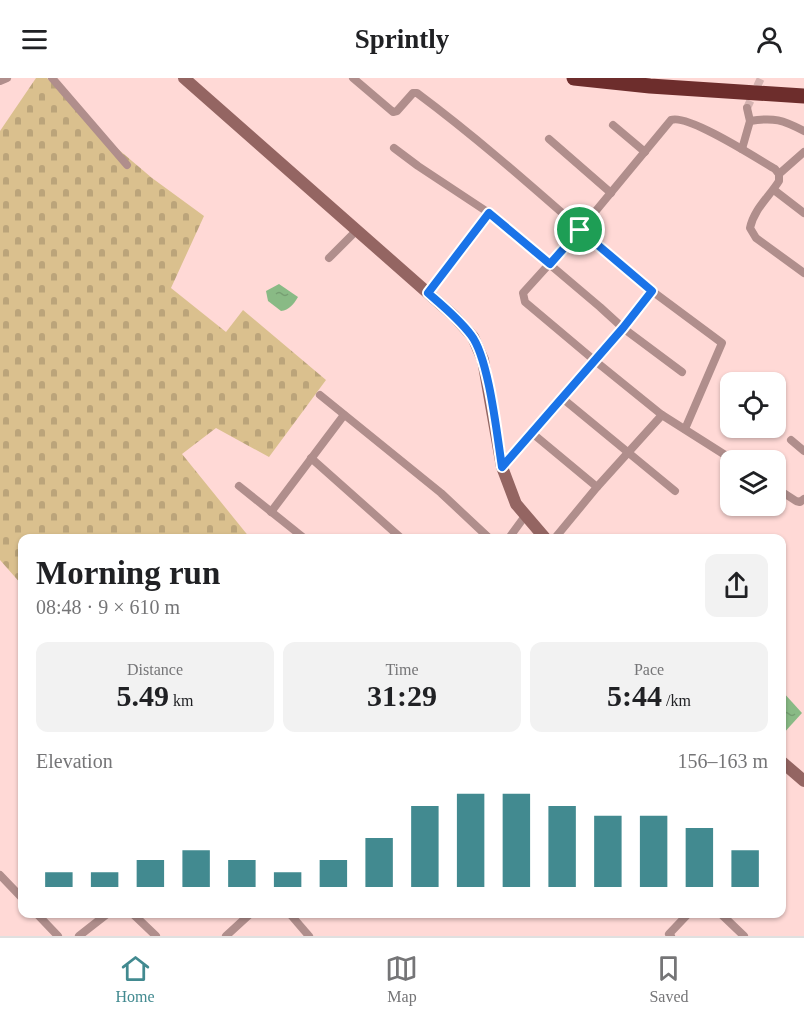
<!DOCTYPE html>
<html lang="en">
<head>
<meta charset="utf-8">
<style>
  :root { --surface:#fff; --page:#f2f2f2; --text:#202124; --muted:#757577; --line:#e0e0e0; --accent:#428a90 }
  body { margin:0; font-family:"Times New Roman",serif; background:var(--page); color:var(--text); height:100vh; display:flex; flex-direction:column; font-size:22px; white-space:nowrap }
  * { box-sizing:border-box; margin:0 }
  p { font-size:20px; color:var(--muted) }
  .icon { flex:none; width:33px; height:33px; fill:none; stroke:currentColor; stroke-width:2; stroke-linecap:round; stroke-linejoin:round }
  .map { position:relative; flex:1; overflow:hidden }
  .drawer { position:absolute; left:18px; top:456px; width:768px; height:384px; display:flex; flex-direction:column; background:var(--surface); border-radius:12px; box-shadow:0 2px 4px #0004 }
  .drawer>* { flex:none }
  .tools { position:absolute; left:720px; top:294px; display:grid; gap:12px }
  .tools a { display:grid; place-items:center; width:66px; height:66px; border-radius:12px; background:var(--surface); box-shadow:0 2px 4px #0004; font-size:30px }
  .pin { position:absolute; display:grid; place-items:center; width:51px; height:51px; color:#fff; margin:-26px; border:3px solid #fff; border-radius:50%; box-shadow:0 2px 6px #0007 }
  .round { display:grid; place-items:center; flex:none; width:63px; height:63px; border-radius:12px; background:var(--page) }
  .head { display:flex; align-items:center; justify-content:space-between; height:102px; padding:0 18px }
  h1 { font-size:33px; font-weight:800; line-height:45px }
  .metrics { display:grid; grid-template-columns:repeat(3,1fr); gap:9px; height:102px; padding:6px 18px }
  .metrics div { display:grid; align-content:center; border-radius:12px; background:var(--page); text-align:center }
  .metrics b { font-size:30px; font-weight:800 }
  .metrics small { font-size:16px; font-weight:400 }
  .metrics p { font-size:16px }
  .chart { height:168px; padding:12px 18px }
  .chart p { display:flex; justify-content:space-between }
  .chart svg { width:100%; height:108px; margin-top:6px; stroke:var(--accent); stroke-width:6 }
  header { display:flex; justify-content:space-between; align-items:center; height:78px; padding:0 18px; background:var(--surface); font-size:27px; font-weight:800 }
  .tabs { display:flex; justify-content:space-around; align-items:center; height:84px; border-top:2px solid var(--line); background:var(--surface); font-size:16px; color:var(--muted) }
  .tabs a { display:grid; justify-items:center; gap:3px }
  .tabs .active { color:var(--accent) }
  .map>svg:first-child { display:block }
  .cemetery { fill:url(#cemetery-stones) }
  .water { fill:url(#water-ripples) }
  .lines { fill:none; stroke-linecap:round; stroke-linejoin:round }
  .street-tunnel { stroke:#d5b3b1; stroke-width:8; stroke-dasharray:8 4; stroke-linecap:butt }
  .street { stroke:#b08e8c; stroke-width:8 }
  .secondary { stroke:#946562; stroke-width:12 }
  .highway { stroke:#6d2d2c; stroke-width:15 }
  .route-casing { stroke:#fff; stroke-width:12 }
  .route { stroke:#1a73e8; stroke-width:8 }
</style>
</head>
<body>
<header><svg class="icon" aria-label="menu" viewBox="0 0 24 24"><path d="M4 6h16M4 12h16M4 18h16"/></svg>Sprintly<svg class="icon" aria-label="person" viewBox="0 0 24 24"><circle cx="12" cy="8" r="4"/><path d="M4 21q1-7 8-7t8 7"/></svg></header>
<div class="map">
<svg width="804" height="858" viewBox="0 0 804 858">
  <defs>
    <pattern id="cemetery-stones" width="16" height="16" patternUnits="userSpaceOnUse" patternTransform="scale(1.5)"><rect width="16" height="16" fill="#dac08e"/><path d="M2 7V4a2 2 0 0 1 4 0v3zM10 15v-3a2 2 0 0 1 4 0v3z" fill="#bba47a"/></pattern>
    <pattern id="water-ripples" width="26" height="14" patternUnits="userSpaceOnUse" patternTransform="scale(1.5)"><rect width="26" height="14" fill="#89ba85"/><path d="M2 4q2-2 4 0t4 0M15 11q2-2 4 0t4 0" fill="none" stroke="#769f72"/></pattern>
  </defs>
  <rect width="100%" height="100%" fill="#ffd9d6"/>
  <!-- cemetery -->
  <path class="cemetery" d="M36,0H47L112,66L152,100L204,138L171,210L226,254L243,232L326,302L269,379L216,350L182,376L250,460H22V507L0,482V53Z"/>
  <!-- water -->
  <g class="water">
    <path d="M279,206L298,219C294,226 289,232 281,233L268,223L266,213Z"/>
    <path d="M782,613L802,635L782,657Z"/>
  </g>
  <g class="lines">
    <!-- street-tunnel -->
    <path class="street-tunnel" d="M747,30L761,0"/>
    <!-- street -->
    <g class="street">
      <path d="M52,0L127,87"/>
      <path d="M353,0L393,34L397,33L413,15H417C499,76 574,147 652,213L623,250L502,389"/>
      <path d="M0,3L7,0"/>
      <path d="M750,43C774,39 783,42 804,53"/>
      <path d="M613,47L645,74"/>
      <path d="M549,61L611,115"/>
      <path d="M394,70L418,88L489,135L600,229L623,250L682,294"/>
      <path d="M742,71L750,43L747,30"/>
      <path d="M779,96L804,74"/>
      <path d="M774,112L804,135"/>
      <path d="M329,180L357,152"/>
      <path d="M652,213L722,265L685,351"/>
      <path d="M428,215L489,135"/>
      <path d="M320,317L441,415L489,460"/>
      <path d="M562,320L675,413"/>
      <path d="M532,355L597,409"/>
      <path d="M791,362L804,373"/>
      <path d="M311,380L401,460"/>
      <path d="M733,382L662,337L594,282L525,224L523,215L580,152L671,42C687,35 758,81 775,91L779,96V103C769,119 754,131 750,150L756,160L804,195"/>
      <path d="M239,408L304,460"/>
      <path d="M776,410L796,423L800,424L804,421"/>
      <path d="M271,434L344,337"/>
      <path d="M509,460L525,438"/>
      <path d="M555,460L597,409L662,337"/>
      <path d="M0,797L22,820"/>
      <path d="M37,836L58,858"/>
      <path d="M133,836L156,858"/>
      <path d="M290,836L309,858"/>
      <path d="M721,836L744,858"/>
      <path d="M79,858L107,836"/>
      <path d="M226,858L250,836"/>
      <path d="M671,858L669,856L688,836"/>
    </g>
    <!-- secondary -->
    <g class="secondary">
      <path d="M184,0L454,238L473,259L483,282L502,389L516,426L545,460"/>
      <path d="M782,684L804,703"/>
    </g>
    <!-- highway -->
    <path class="highway" d="M574,0L650,8L804,18"/>
  </g>
  <g class="lines">
    <!-- route casing -->
    <g class="route-casing">
      <path id="route" d="M489,135L550,186L580,152L652,213L623,250L502,389C497,358 489,280 471,257C459,241 443,228 428,215Z"/>
    </g>
    <!-- route -->
    <use href="#route" class="route"/>
  </g>
</svg>
<div class="tools">
<a><svg class="icon" aria-label="locate" viewBox="0 0 24 24"><circle cx="12" cy="12" r="6"/><path d="M12 2v4M12 18v4M2 12h4M18 12h4"/></svg></a>
<a><svg class="icon" aria-label="layers" viewBox="0 0 24 24"><path d="M12 4l9 5-9 5-9-5zM3 14l9 5 9-5"/></svg></a>
</div>
<div class="pin" style="left:580px;top:152px;background:#1e9e55"><svg class="icon" aria-label="arrive" viewBox="0 0 24 24"><path d="M6 21V4h12l-3 4 3 4H6"/></svg></div>
<section class="drawer">
<div class="head"><div><h1>Morning run</h1><p>08:48 · 9 × 610 m</p></div><a class="round"><svg class="icon" aria-label="share" viewBox="0 0 24 24"><path d="M12 15V3M7 8l5-5 5 5M5 13v7h14v-7"/></svg></a></div>
<div class="metrics">
<div><p>Distance</p><b>5.49<small> km</small></b></div>
<div><p>Time</p><b>31:29</b></div>
<div><p>Pace</p><b>5:44<small> /km</small></b></div>
</div>
<div class="chart"><p><span>Elevation</span>156–163 m</p>
<svg viewBox="0 0 160 44" preserveAspectRatio="none"><path d="M5 44V38M15 44V38M25 44V33M35 44V29M45 44V33M55 44V38M65 44V33M75 44V24M85 44V11M95 44V6M105 44V6M115 44V11M125 44V15M135 44V15M145 44V20M155 44V29"/></svg>
</div>
</section>
</div>
<nav class="tabs">
<a class="active"><svg class="icon" aria-label="home" viewBox="0 0 24 24"><path d="M3 11l9-7 9 7M6 9v11h12V9"/></svg>Home</a>
<a><svg class="icon" aria-label="map" viewBox="0 0 24 24"><path d="M3 6l6-2 6 2 6-2v14l-6 2-6-2-6 2zM9 4v14M15 6v14"/></svg>Map</a>
<a><svg class="icon" aria-label="saved" viewBox="0 0 24 24"><path d="M7 4h10v16l-5-4-5 4z"/></svg>Saved</a>
</nav>
</body>
</html>
